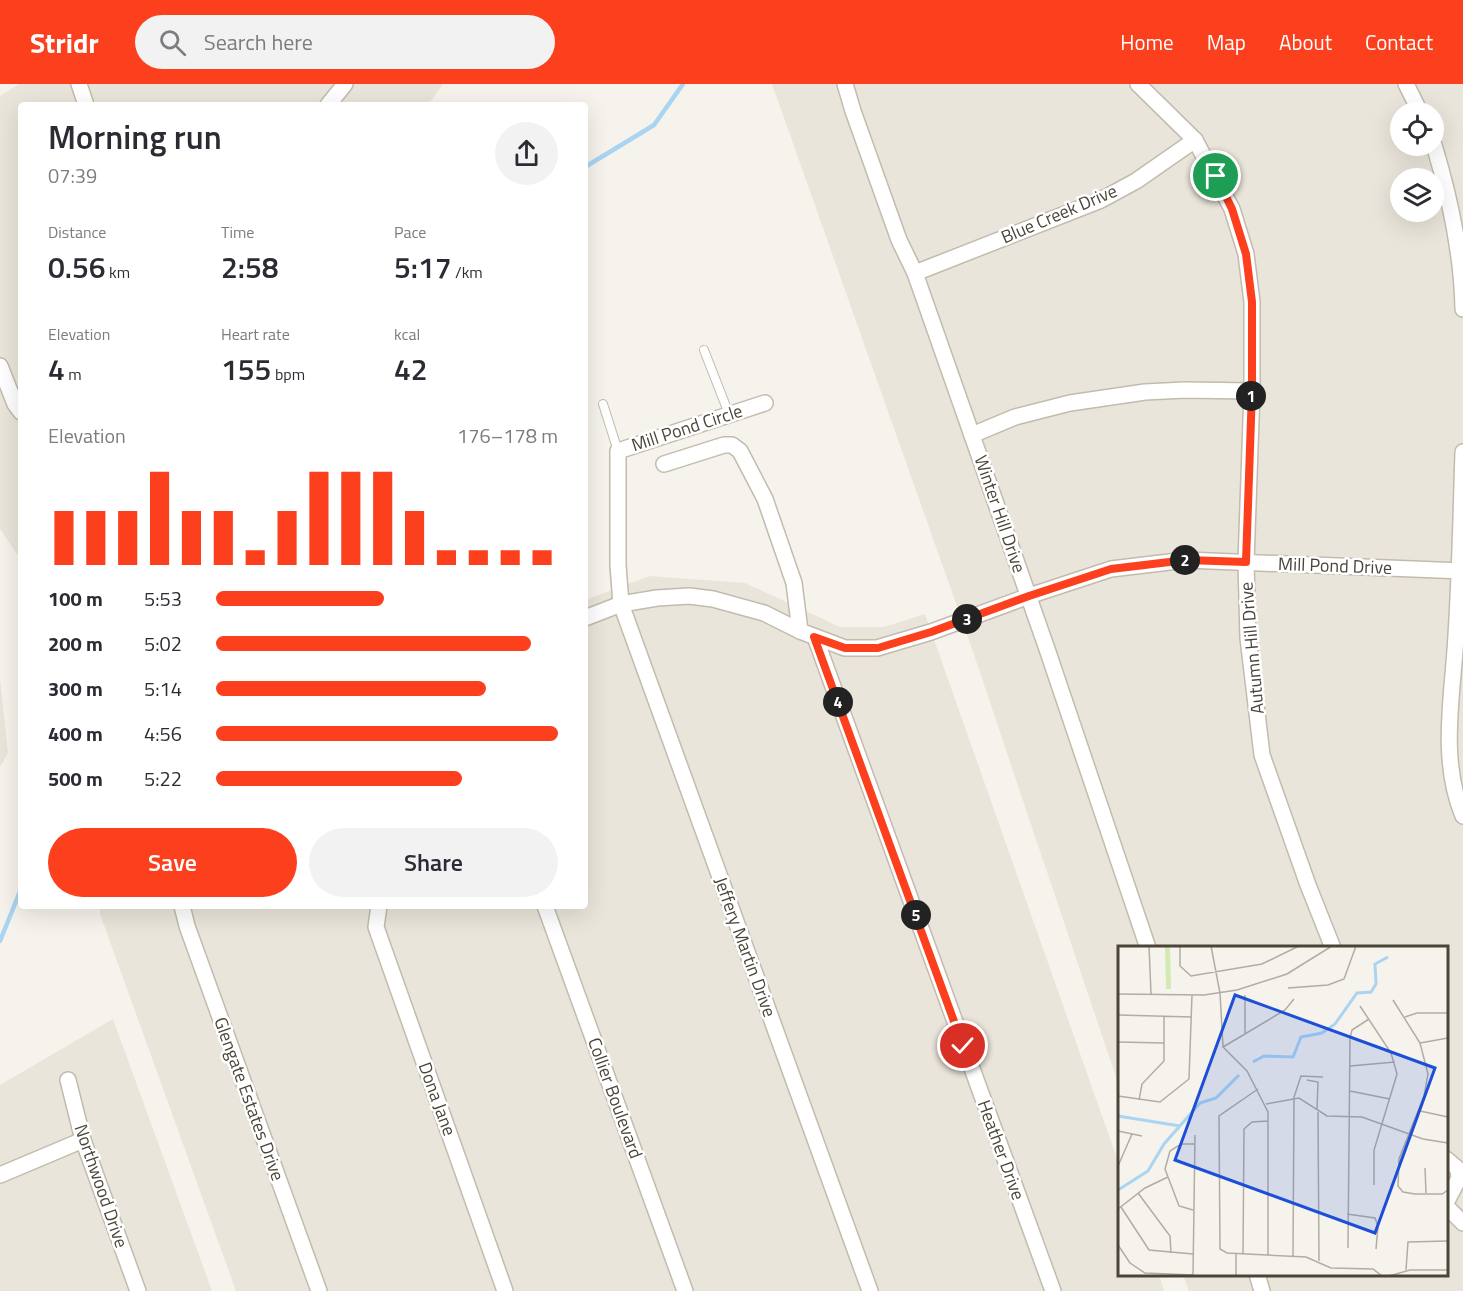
<!DOCTYPE html>
<html lang="en">
<head>
<meta charset="utf-8">
<style>
  :root { --surface:#fff; --page:#f2f2f3; --text:#2b2b33; --muted:#7c7c81; --accent:#fc3f1d }
  body { margin:0; font-family:"Titillium Web",sans-serif; background:var(--page); color:var(--text); height:100vh; display:flex; flex-direction:column; font-size:22px; white-space:nowrap }
  * { box-sizing:border-box; margin:0 }
  p { font-size:20px; color:var(--muted) }
  .icon { flex:none; width:33px; height:33px; fill:none; stroke:currentColor; stroke-width:2; stroke-linecap:round; stroke-linejoin:round }
  .map { position:relative; flex:1; overflow:hidden }
  .drawer { position:absolute; left:18px; top:18px; width:570px; height:807px; display:flex; flex-direction:column; background:var(--surface); border-radius:6px; box-shadow:0 6px 24px #0002 }
  .drawer>* { flex:none }
  .controls { position:absolute; left:1390px; top:18px; display:grid; gap:12px }
  .controls a { display:grid; place-items:center; width:54px; height:54px; border-radius:50%; background:var(--surface); box-shadow:0 6px 24px #0002; font-size:30px }
  .pin { position:absolute; display:grid; place-items:center; width:51px; height:51px; color:#fff; margin:-26px; border:3px solid #fff; border-radius:50%; box-shadow:0 2px 6px #0007 }
  .km { position:absolute; width:30px; height:30px; margin:-15px; border-radius:50%; background:#222; color:#fff; font-size:16px; line-height:30px; text-align:center }
  .round { display:grid; place-items:center; flex:none; width:63px; height:63px; border-radius:32px; background:var(--page) }
  .summary { display:flex; align-items:center; justify-content:space-between; height:102px; padding:0 30px }
  h1 { font-size:33px; font-weight:600; line-height:45px }
  .metrics { display:grid; grid-template-columns:repeat(3,1fr); gap:9px; height:102px; padding:6px 30px }
  .metrics div { display:grid; align-content:center }
  .metrics b { font-size:30px; font-weight:600 }
  .metrics small { font-size:16px; font-weight:400 }
  .metrics p { font-size:16px }
  .chart { height:168px; padding:12px 30px }
  .chart p { display:flex; justify-content:space-between }
  .chart svg { width:100%; height:108px; margin-top:6px; stroke:var(--accent); stroke-width:6 }
  .cta { display:flex; gap:12px; margin-top:auto; padding:12px 30px }
  .cta a { flex:1; height:69px; border-radius:36px; background:var(--accent); color:#fff; font-size:24px; font-weight:600; line-height:69px; text-align:center }
  .cta a+a { background:var(--page); color:var(--text) }
  ul { padding:0 30px; list-style:none; font-size:20px }
  li { display:grid; grid-template-columns:96px 72px 1fr; align-items:center; height:45px }
  li i { height:15px; border-radius:8px; background:var(--accent) }
  header { display:flex; align-items:center; gap:36px; box-sizing:border-box; height:84px; padding:0 30px; background:var(--accent); color:#fff }
  header strong { font-size:28px }
  nav { display:flex; gap:33px; margin-inline-start:auto; font-size:21px }
  .search { width:420px; height:54px; background:var(--page); display:flex; align-items:center; gap:15px; box-sizing:border-box; padding:0 21px; border-radius:33px; color:var(--muted); font-size:22px }
  .map>svg:first-child { display:block }
  .residential { fill:#eae5da; fill-rule:evenodd }
  .lines { fill:none; stroke-linecap:round; stroke-linejoin:round }
  .stream { stroke:#a9d4f2; stroke-width:4.5 }
  .lane-casing { stroke:#c2bbae; stroke-width:10 }
  .street-casing { stroke:#c2bbae; stroke-width:18 }
  .lane { stroke:#fff; stroke-width:8 }
  .street { stroke:#fff; stroke-width:15 }
  .route-casing { stroke:#fff; stroke-width:12 }
  .route { stroke:#fc3f1d; stroke-width:8 }
  .labels { text-anchor:middle; stroke-width:5; stroke-linejoin:round; paint-order:stroke }
  .street-label { font-size:18px; fill:#4b4439; stroke:#fff }
  .inset-river { fill:none; stroke:#a9d4f2; stroke-width:3 }
  .inset-road { fill:none; stroke:#b2ada4; stroke-width:1.5 }
  .view { fill:#1d4ed8; fill-opacity:0.15; stroke:#1d4ed8; stroke-width:3 }
  .inset-edge { fill:none; stroke:#4b4439; stroke-width:3 }
</style>
</head>
<body>
<header>
<strong>Stridr</strong>
<div class="search"><svg class="icon" aria-label="search" viewBox="0 0 24 24"><circle cx="10" cy="10" r="6"/><path d="M15 15l6 6"/></svg>Search here</div>
<nav><a>Home</a><a>Map</a><a>About</a><a>Contact</a></nav>
</header>
<div class="map">
<svg width="1463" height="1207" viewBox="0 0 1463 1207">
  <rect width="100%" height="100%" fill="#f6f3ec"/>
  <!-- residential -->
  <g class="residential">
    <path d="M19,0H443L428,21H21V472L17,470L0,445V12Z"/>
    <path d="M772,0H1463V1207H1189L1183,1191L1446,1190V864H1120L1119,1002L970,559ZM1401,28H1434V62H1401ZM1401,94H1434V128H1401Z"/>
    <path d="M650,492L745,499L840,543H884L925,530L1119,1080L1120,1190L1159,1191L1164,1207H236L100,830V822H585V516Z"/>
    <path d="M0,595L8,669L0,683Z"/>
    <path d="M113,935L212,1207H0V1001Z"/>
  </g>
  <g class="lines">
    <!-- stream -->
    <g class="stream">
      <path d="M585,83L654,41L683,0"/>
      <path d="M0,857L21,805"/>
    </g>
    <!-- lane casing -->
    <g class="lane-casing">
      <g id="lane">
        <path d="M704,266L729,330"/>
        <path d="M603,320L618,367"/>
      </g>
    </g>
    <!-- street casing -->
    <g class="street-casing">
      <g id="street">
        <path d="M79,0L86,21"/>
        <path d="M845,0L853,27L899,156L915,189L1047,565L1148,864"/>
        <path d="M1138,0L1195,56L1232,125L1246,170L1252,218V307L1246,478L1248,554L1262,671L1308,801L1333,864"/>
        <path d="M1406,0L1420,28"/>
        <path d="M328,21L345,0"/>
        <path d="M1434,61C1450,114 1462,169 1463,225"/>
        <path d="M915,189L1101,116L1136,97L1195,56"/>
        <path d="M0,282L15,320L21,328"/>
        <path d="M765,319L618,367V481L621,520L870,1207"/>
        <path d="M972,351L1015,333L1070,319L1145,308L1185,306L1252,307"/>
        <path d="M1463,368C1461,429 1460,490 1456,551C1453,611 1439,674 1463,732"/>
        <path d="M664,380L724,361H732L740,367L765,415L794,499L800,547"/>
        <path d="M585,534L621,520L657,514L689,512L713,515L764,529L800,547L845,564H877L931,548L1029,512L1111,485L1186,476L1463,487"/>
        <path d="M815,553L1053,1207"/>
        <path d="M182,822L187,842L319,1207"/>
        <path d="M379,822L376,843L505,1207"/>
        <path d="M545,822L685,1207"/>
        <path d="M68,996L83,1056L138,1207"/>
        <path d="M1446,1075L1458,1085L1459,1094L1446,1119"/>
        <path d="M0,1091L83,1056"/>
        <path d="M1446,1122L1463,1139"/>
        <path d="M1257,1190L1262,1207"/>
      </g>
    </g>
    <!-- lane -->
    <use href="#lane" class="lane"/>
    <!-- street -->
    <use href="#street" class="street"/>
  </g>
  <g class="lines">
    <!-- route casing -->
    <g class="route-casing">
      <path id="route" d="M963,962L814,553L845,564H878L931,548L1029,512L1111,485L1186,476L1246,478L1252,307V218L1246,170L1232,125L1216,92"/>
    </g>
    <!-- route -->
    <use href="#route" class="route"/>
  </g>
  <g class="labels">
    <!-- street labels -->
    <g class="street-label">
      <text transform="translate(1059 130) rotate(-23)" y="6">Blue Creek Drive</text>
      <text transform="translate(687 344) rotate(-18)" y="6">Mill Pond Circle</text>
      <text transform="translate(1000 430) rotate(71)" y="6">Winter Hill Drive</text>
      <text transform="translate(1335 482) rotate(2)" y="6">Mill Pond Drive</text>
      <text transform="translate(1252 564) rotate(-95)" y="6">Autumn Hill Drive</text>
      <text transform="translate(745 863) rotate(70)" y="6">Jeffery Martin Drive</text>
      <text transform="translate(615 1014) rotate(70)" y="6">Collier Boulevard</text>
      <text transform="translate(249 1015) rotate(70)" y="6">Glengate Estates Drive</text>
      <text transform="translate(437 1015) rotate(70)" y="6">Dona Jane</text>
      <text transform="translate(1001 1066) rotate(70)" y="6">Heather Drive</text>
      <text transform="translate(101 1102) rotate(71)" y="6">Northwood Drive</text>
    </g>
  </g>
  <!-- overview -->
  <g transform="translate(1118 862)">
    <rect width="330" height="330" fill="#f6f3ec"/>
    <path d="M47,0H52L53,43H48Z" fill="#d2eab5"/>
    <path class="inset-river" d="M135,116L146,110L175,111L183,91L204,87L217,78L239,47L253,46L258,38L257,18L270,11M0,170L62,180M0,244L30,225L46,198L82,157L98,152L121,129"/>
    <path class="inset-road" d="M31,0L33,48M62,0V20L73,30L144,18L181,0M93,0L102,47L105,101L129,125L150,166V309M170,42L210,39L226,33L238,0M0,48L86,49L119,44L169,28L214,0M275,54L302,97L310,128L306,150L281,213L280,240L285,246L297,248H324L330,244M242,60L273,107L279,128L256,204V239M0,69L74,71M287,71L299,67H330M127,87V49M0,96L46,97M302,97L330,92M105,101L167,64L176,53M232,120L277,116M189,134L200,136L199,164M140,143L101,170L102,303L109,307L188,311L213,322L255,323L264,330M232,145L272,153M0,150L42,156L71,133L74,49M21,154L24,138L46,115V71M148,158L181,152L209,170L244,171L305,193L330,197M302,165L330,171M200,166L201,315M0,185L24,190M0,220L14,188M307,222L308,247M20,247L52,290L53,307M3,261L31,304L75,308M0,263L27,242L50,231M75,264L61,260L47,223L52,205L63,198H76M229,268L257,272L260,280L258,303M0,299L12,317L27,327L75,329M230,302L232,92L234,84L251,73M118,308V330M125,308L126,183L134,176L150,175M175,310L176,151L183,130L205,131M288,324L290,296L330,295M75,330L77,189M271,330L292,324H330"/>
    <path class="view" d="M117,49L317,122L257,287L57,214Z"/>
    <rect width="330" height="330" class="inset-edge"/>
  </g>
</svg>
<div class="controls">
<a><svg class="icon" aria-label="locate" viewBox="0 0 24 24"><circle cx="12" cy="12" r="6"/><path d="M12 2v4M12 18v4M2 12h4M18 12h4"/></svg></a>
<a><svg class="icon" aria-label="layers" viewBox="0 0 24 24"><path d="M12 4l9 5-9 5-9-5zM3 14l9 5 9-5"/></svg></a>
</div>
<div class="pin" style="left:1216px;top:92px;background:#1e9e55"><svg class="icon" aria-label="arrive" viewBox="0 0 24 24"><path d="M6 21V4h12l-3 4 3 4H6"/></svg></div>
<div class="pin" style="left:963px;top:962px;background:#d93025"><svg class="icon" aria-label="check" viewBox="0 0 24 24"><path d="M5 12l5 5 9-10"/></svg></div>
<b class="km" style="left:1251px;top:312px">1</b>
<b class="km" style="left:1185px;top:476px">2</b>
<b class="km" style="left:967px;top:535px">3</b>
<b class="km" style="left:838px;top:618px">4</b>
<b class="km" style="left:916px;top:831px">5</b>
<section class="drawer">
<div class="summary"><div><h1>Morning run</h1><p>07:39</p></div><a class="round"><svg class="icon" aria-label="share" viewBox="0 0 24 24"><path d="M12 15V3M7 8l5-5 5 5M5 13v7h14v-7"/></svg></a></div>
<div class="metrics">
<div><p>Distance</p><b>0.56<small> km</small></b></div>
<div><p>Time</p><b>2:58</b></div>
<div><p>Pace</p><b>5:17<small> /km</small></b></div>
</div>
<div class="metrics">
<div><p>Elevation</p><b>4<small> m</small></b></div>
<div><p>Heart rate</p><b>155<small> bpm</small></b></div>
<div><p>kcal</p><b>42</b></div>
</div>
<div class="chart"><p><span>Elevation</span>176–178 m</p>
<svg viewBox="0 0 160 44" preserveAspectRatio="none"><path d="M5 44V22M15 44V22M25 44V22M35 44V6M45 44V22M55 44V22M65 44V38M75 44V22M85 44V6M95 44V6M105 44V6M115 44V22M125 44V38M135 44V38M145 44V38M155 44V38"/></svg>
</div>
<ul>
<li><b>100 m</b>5:53<i style="width:49%"></i></li>
<li><b>200 m</b>5:02<i style="width:92%"></i></li>
<li><b>300 m</b>5:14<i style="width:79%"></i></li>
<li><b>400 m</b>4:56<i style="width:100%"></i></li>
<li><b>500 m</b>5:22<i style="width:72%"></i></li>
</ul>
<div class="cta"><a>Save</a><a>Share</a></div>
</section>
</div>
</body>
</html>
